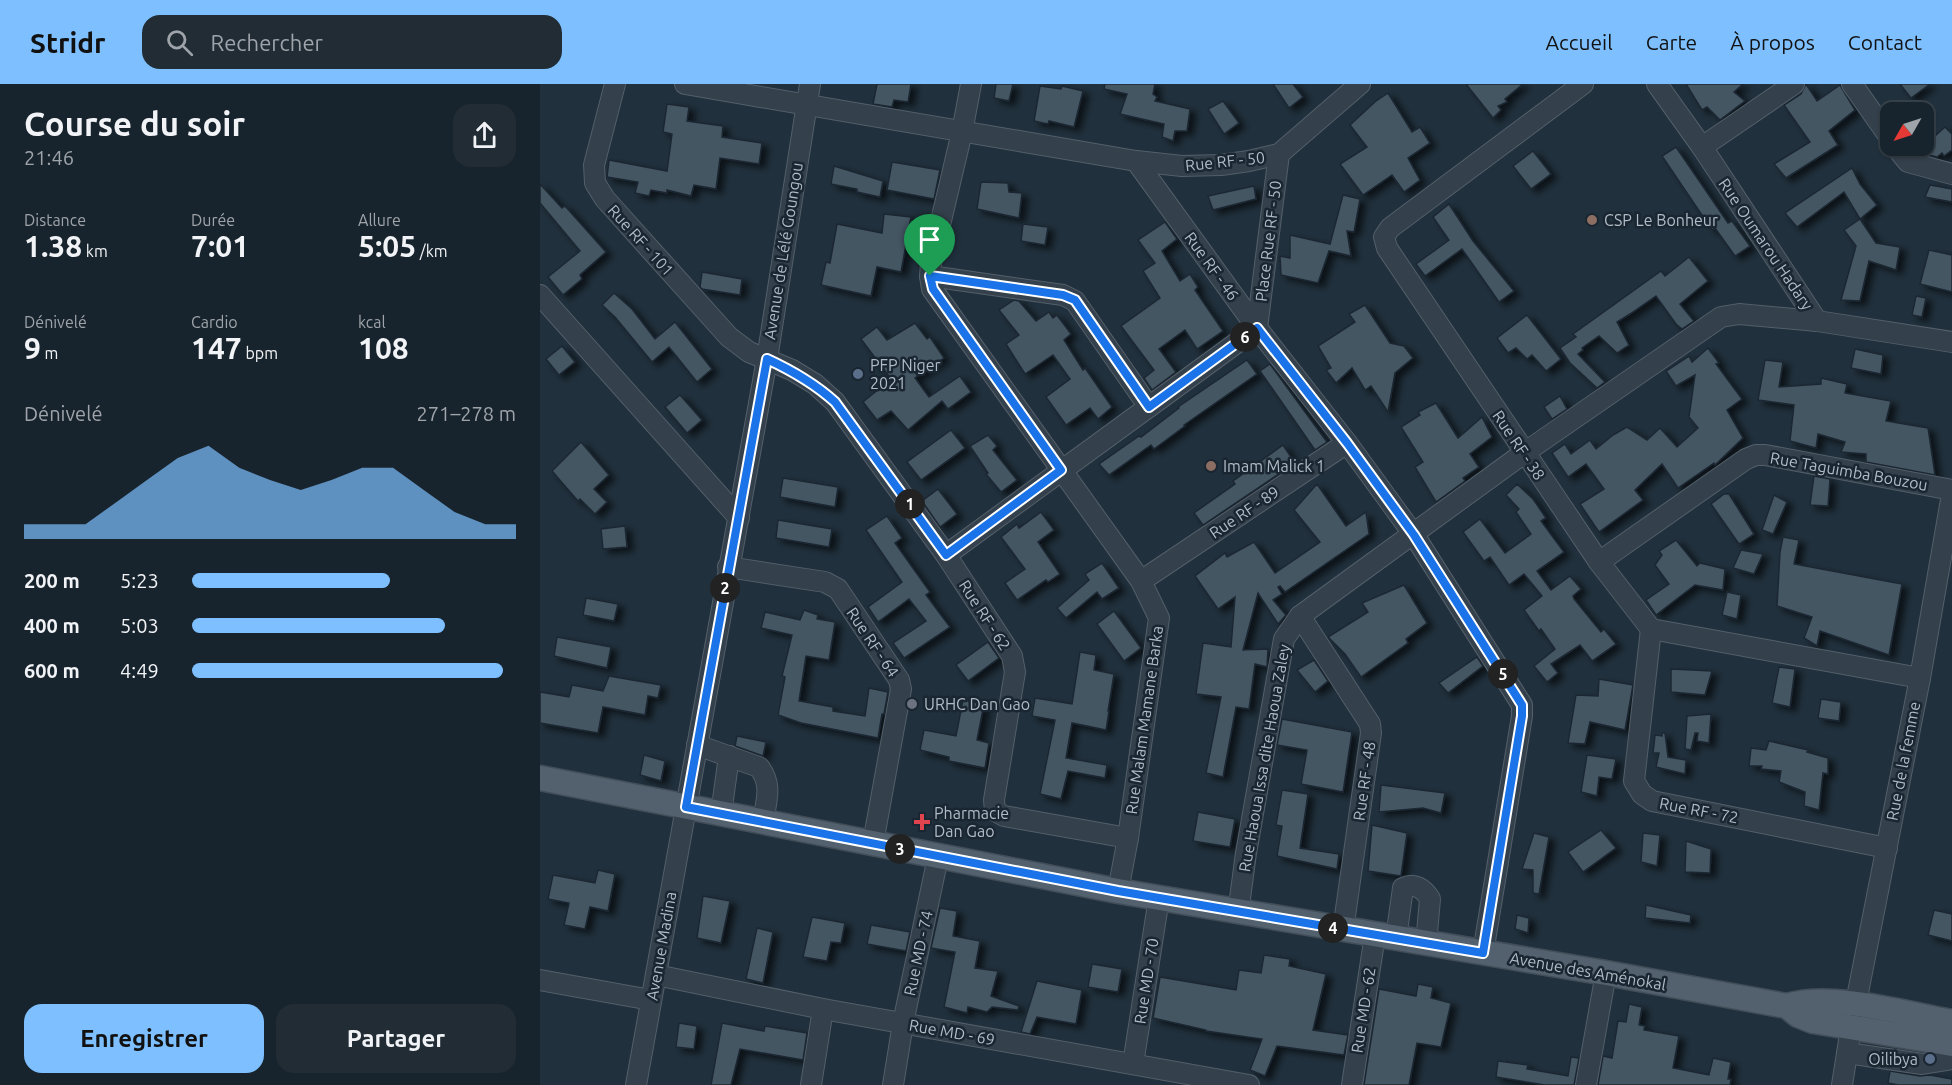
<!DOCTYPE html>
<html lang="fr">
<head>
<meta charset="utf-8">
<style>
  :root { --surface:#18242d; --page:#212c35; --text:#f1f3f6; --muted:#9fa4aa; --line:#364149; --accent:#7ec0ff }
  body { margin:0; font-family:Ubuntu,sans-serif; background:var(--page); color:var(--text); height:100vh; display:flex; flex-direction:column; font-size:22px; white-space:nowrap }
  * { box-sizing:border-box; margin:0 }
  p { font-size:20px; color:var(--muted) }
  .icon { flex:none; width:33px; height:33px; fill:none; stroke:currentColor; stroke-width:2; stroke-linecap:round; stroke-linejoin:round }
  .map { position:relative; flex:1; overflow:hidden }
  .details { display:flex; flex-direction:column; background:var(--surface); width:540px }
  .details>* { flex:none }
  .needle { width:39px; rotate:231deg }
  .controls { position:absolute; left:1340px; top:18px; display:grid; gap:12px }
  .controls a { display:grid; place-items:center; width:54px; height:54px; border-radius:12px; background:var(--surface); box-shadow:0 2px 4px #0004,0 0 0 2px var(--line); font-size:30px }
  .pin { position:absolute; display:grid; place-items:center; width:51px; height:51px; color:#fff; margin:-62px -26px; border-radius:50% 50% 50% 0; rotate:-45deg; box-shadow:0 0 6px #0007 }
  .pin .icon { rotate:45deg }
  .km { position:absolute; width:30px; height:30px; margin:-15px; border-radius:50%; background:#222; color:#fff; font-size:16px; line-height:30px; text-align:center }
  .round { display:grid; place-items:center; flex:none; width:63px; height:63px; border-radius:18px; background:var(--page) }
  .overview { display:flex; align-items:center; justify-content:space-between; height:102px; padding:0 24px }
  h1 { font-size:33px; font-weight:700; line-height:45px }
  .metrics { display:grid; grid-template-columns:repeat(3,1fr); gap:9px; height:102px; padding:6px 24px }
  .metrics div { display:grid; align-content:center }
  .metrics b { font-size:30px; font-weight:700 }
  .metrics small { font-size:16px; font-weight:400 }
  .metrics p { font-size:16px }
  .chart { height:168px; padding:12px 24px }
  .chart p { display:flex; justify-content:space-between }
  .chart svg { width:100%; height:108px; margin-top:6px; fill:var(--accent); opacity:.7 }
  .primary-button { display:flex; gap:12px; margin-top:auto; padding:12px 24px }
  .primary-button a { flex:1; height:69px; border-radius:18px; background:var(--accent); color:#111; font-size:24px; font-weight:700; line-height:69px; text-align:center }
  .primary-button a+a { background:var(--page); color:var(--text) }
  ul { padding:0 24px; list-style:none; font-size:20px }
  li { display:grid; grid-template-columns:96px 72px 1fr; align-items:center; height:45px }
  li i { height:15px; border-radius:8px; background:var(--accent) }
  header { display:flex; align-items:center; gap:36px; box-sizing:border-box; height:84px; padding:0 30px; background:var(--accent); color:#111 }
  header strong { font-size:28px }
  nav { display:flex; gap:33px; margin-inline-start:auto; font-size:21px }
  .search { width:420px; height:54px; background:var(--page); display:flex; align-items:center; gap:15px; box-sizing:border-box; padding:0 21px; border-radius:18px; color:var(--muted); font-size:22px }
  main { display:flex; flex:1; min-height:0 }
  .map>svg:first-child { display:block }
  .building { fill:#445663; stroke:#1c2833; stroke-width:1.5; filter:url(#shadow) }
  .lines { fill:none; stroke-linecap:round; stroke-linejoin:round }
  .minor-casing { stroke:#535f6a; stroke-width:22 }
  .major-casing { stroke:#414d58; stroke-width:27 }
  .minor { stroke:#34414c; stroke-width:20 }
  .major { stroke:#52616d; stroke-width:24 }
  .route-casing { stroke:#fff; stroke-width:12 }
  .route { stroke:#1a73e8; stroke-width:8 }
  .education-dot { fill:#8d6e63; stroke:#1a2631; stroke-width:2 }
  .service-dot { fill:#5c6f8a; stroke:#1a2631; stroke-width:2 }
  .worship-dot { fill:#6b7280; stroke:#1a2631; stroke-width:2 }
  .health-dot { fill:#e0444e; stroke:#1a2631; stroke-width:2 }
  .labels { text-anchor:middle; stroke-width:5; stroke-linejoin:round; paint-order:stroke }
  .street-label { font-size:16px; fill:#b0bcc8; stroke:#1a2631 }
  .poi-label { font-size:16px; fill:#b0bcc8; stroke:#1a2631; text-anchor:start }
</style>
</head>
<body>
<header>
<strong>Stridr</strong>
<div class="search"><svg class="icon" aria-label="search" viewBox="0 0 24 24"><circle cx="10" cy="10" r="6"/><path d="M15 15l6 6"/></svg>Rechercher</div>
<nav><a>Accueil</a><a>Carte</a><a>À propos</a><a>Contact</a></nav>
</header>
<main>
<section class="details">
<div class="overview"><div><h1>Course du soir</h1><p>21:46</p></div><a class="round"><svg class="icon" aria-label="share" viewBox="0 0 24 24"><path d="M12 15V3M7 8l5-5 5 5M5 13v7h14v-7"/></svg></a></div>
<div class="metrics">
<div><p>Distance</p><b>1.38<small> km</small></b></div>
<div><p>Durée</p><b>7:01</b></div>
<div><p>Allure</p><b>5:05<small> /km</small></b></div>
</div>
<div class="metrics">
<div><p>Dénivelé</p><b>9<small> m</small></b></div>
<div><p>Cardio</p><b>147<small> bpm</small></b></div>
<div><p>kcal</p><b>108</b></div>
</div>
<div class="chart"><p><span>Dénivelé</span>271–278 m</p>
<svg viewBox="0 0 160 44" preserveAspectRatio="none"><path d="M0 44V38L10 38L20 38L30 29L40 20L50 11L60 6L70 15L80 20L90 24L100 20L110 15L120 15L130 24L140 33L150 38L160 38V44z"/></svg>
</div>
<ul>
<li><b>200 m</b>5:23<i style="width:61%"></i></li>
<li><b>400 m</b>5:03<i style="width:78%"></i></li>
<li><b>600 m</b>4:49<i style="width:96%"></i></li>
</ul>
<div class="primary-button"><a>Enregistrer</a><a>Partager</a></div>
</section>
<div class="map">
<svg width="1412" height="1001" viewBox="0 0 1412 1001">
  <defs>
    <filter id="shadow"><feDropShadow dx="6" dy="4" stdDeviation="3" flood-color="#0009"/></filter>
  </defs>
  <rect width="100%" height="100%" fill="#20303c"/>
  <!-- building -->
  <g class="building">
    <path d="M337,0H371L368,18L354,16L352,23L333,20Z"/>
    <path d="M456,0H473L469,17L454,14Z"/>
    <path d="M565,0H615L613,10L617,13L615,17L650,25L647,47H635L633,57L622,53L624,40L580,30L587,10L564,5Z"/>
    <path d="M733,0H753L763,13L749,24Z"/>
    <path d="M926,0H983L965,15L967,18L958,22L961,26L953,34Z"/>
    <path d="M1146,0H1203L1194,8L1205,17L1180,36L1167,23L1162,26Z"/>
    <path d="M1266,0L1277,17L1300,1L1315,26L1289,47L1298,61L1246,94L1234,80L1270,58L1244,21L1261,10Z"/>
    <path d="M1360,0H1390L1371,14Z"/>
    <path d="M500,2L521,5L522,2L543,7L534,43L509,37L508,40L494,37Z"/>
    <path d="M848,9L872,48L880,43L890,59L868,74L880,96L864,108L852,91L823,111L800,80L827,63L810,41L836,17Z"/>
    <path d="M683,17L699,39L684,50L668,25Z"/>
    <path d="M127,20L149,23L147,37L183,42L182,53L222,59L219,80L180,74L176,105L154,101L151,112L127,106V109L111,106L109,112L95,109L98,98L67,93L69,76L127,87L132,50L123,48Z"/>
    <path d="M1405,43L1412,50V66L1404,72L1402,69L1397,73L1389,71L1383,63V54L1394,48L1396,51Z"/>
    <path d="M1136,63L1188,139L1192,137L1210,162L1195,172L1175,144L1172,146L1122,72Z"/>
    <path d="M993,67L1011,90L991,105L973,82Z"/>
    <path d="M352,78L400,86L394,115L347,106Z"/>
    <path d="M294,82L343,97L340,113L317,108V105L291,100Z"/>
    <path d="M1312,84L1320,100L1337,121L1320,135L1304,108L1257,143L1245,129Z"/>
    <path d="M441,98L468,99L469,108L482,109L479,134L437,125Z"/>
    <path d="M0,100L22,124L25,122L66,168L40,191L42,195L23,211L8,193L40,167L0,119Z"/>
    <path d="M1390,101L1412,105V118L1385,113Z"/>
    <path d="M714,102L716,115L673,126L668,112Z"/>
    <path d="M803,111L820,115L814,148L807,147L811,172L789,167L778,199L741,191L740,172L750,174V151L790,160Z"/>
    <path d="M909,120L933,157L974,207L959,218L922,165L885,192L876,180L909,156L893,133Z"/>
    <path d="M344,130L371,133L361,188L337,183L331,212L281,201L286,178L290,179L297,140L342,149Z"/>
    <path d="M1320,135L1336,159L1360,163L1356,186L1329,177L1320,217L1301,216L1316,162L1304,146Z"/>
    <path d="M625,138L637,155L622,167L640,197L650,190L658,203L655,206L683,247L657,265L645,246L619,265L636,288L612,306L604,294L614,286L581,242L620,214L603,187L615,179L598,156Z"/>
    <path d="M483,140L508,143L505,161L481,157Z"/>
    <path d="M1389,166L1412,171V208L1380,200Z"/>
    <path d="M1149,173L1168,197L1140,220L1154,237L1142,245L1136,240L1116,212L1090,230L1077,238L1089,261L1077,269L1059,252L1042,264L1043,266L1038,270L1065,298L1057,304L1030,279L1020,264L1036,253L1033,250L1121,187L1125,192Z"/>
    <path d="M162,188L202,195L200,211L162,205L160,203Z"/>
    <path d="M74,209L92,225L115,255L135,238L172,285L157,298L129,263L112,278L75,233L62,221Z"/>
    <path d="M1376,212L1386,214L1382,233L1372,231Z"/>
    <path d="M474,216L479,217L496,237L509,228L513,234L517,231L531,250L524,256L543,286L545,284L572,323L558,335L550,324L526,341L506,313L530,295L513,271L485,290L466,260L479,251L459,226Z"/>
    <path d="M825,221L850,259L864,262L873,274L855,289L848,328L831,302L825,306L812,284L796,299L786,286L791,284L778,262L815,238L809,230Z"/>
    <path d="M987,231L1021,275L1006,287L992,271L987,275L976,264L968,269L957,254Z"/>
    <path d="M375,239L387,255L390,253L404,274L375,294L389,313L420,292L431,308L408,325L402,317L368,346L351,327L337,336L323,318L351,295L321,255L337,243L347,256Z"/>
    <path d="M22,262L35,278L19,291L6,275Z"/>
    <path d="M1168,264L1179,279L1176,280L1202,315L1187,326L1203,354L1175,381L1174,379L1138,404L1122,380L1095,406L1103,416L1059,448L1040,420L1064,405L1046,380L1028,393L1012,369L1025,360L1031,370L1050,356L1056,365L1073,351L1087,343L1107,356L1120,344L1137,363L1158,344L1149,333L1155,291L1136,302L1126,287L1149,272L1152,278Z"/>
    <path d="M1315,265L1343,271L1341,290L1311,284Z"/>
    <path d="M707,276L717,290L644,341L645,342L614,365L611,361L569,391L559,380L599,352L601,353L639,324L638,323Z"/>
    <path d="M1225,276L1243,278L1239,303L1281,300V294L1307,300L1305,309L1351,317L1346,337L1388,344L1395,391L1326,378V370L1301,368L1305,358L1278,350L1276,364L1250,357L1254,321L1218,316Z"/>
    <path d="M730,280L787,358L775,366L720,287Z"/>
    <path d="M140,311L162,336L147,349L125,323Z"/>
    <path d="M1020,312L1027,325L1012,335L1004,323Z"/>
    <path d="M896,319L918,354L942,333L952,353L930,370L939,383L923,394L925,397L896,418L875,383L883,378L861,343L880,331L878,328Z"/>
    <path d="M411,346L425,364L381,396L367,378Z"/>
    <path d="M448,351L457,362L453,366L477,396L461,408L446,390L448,389L430,362Z"/>
    <path d="M41,358L69,391L54,405L67,418L55,430L40,415L38,417L12,387Z"/>
    <path d="M743,361L755,379L663,441L654,429L695,400L693,397Z"/>
    <path d="M1274,392L1290,395L1288,422L1270,421Z"/>
    <path d="M243,394L298,403L295,423L240,413Z"/>
    <path d="M777,400L806,442L826,428L829,450L745,508L740,502L738,503L742,510L733,516L746,531L738,540L718,509L703,566L728,565L727,583L715,580L709,625L696,623L683,693L666,689L681,613L656,610L663,559L691,563L695,513L678,525L655,492L685,469L687,473L714,458L735,489L780,458L754,426Z"/>
    <path d="M977,400L993,415L1006,434L1001,437L1024,468L997,487L1011,506L1030,492L1041,505L1033,512L1034,515L1061,548L1064,545L1076,560L1052,577L1040,561L1011,580L1018,589L1007,598L994,582L1015,565L1001,545L999,547L984,526L1002,512L984,490L969,501L950,473L944,477L923,448L940,435L965,469L991,450L976,428L979,425L966,411Z"/>
    <path d="M398,405L417,430L400,443L382,417Z"/>
    <path d="M1184,410H1189L1214,450L1199,460L1171,420Z"/>
    <path d="M1234,411L1247,418L1233,450L1222,446Z"/>
    <path d="M501,428L514,446L498,458L520,490L508,498L506,496L477,516L465,499L485,485L461,453L477,440L479,444Z"/>
    <path d="M347,432L362,454L355,459L390,508L386,511L410,543L364,574L353,559L386,537L369,515L338,538L328,523L362,498L326,446Z"/>
    <path d="M238,436L292,445L289,463L236,454Z"/>
    <path d="M85,442L87,463L63,465L61,445Z"/>
    <path d="M1243,453L1259,456L1254,480L1362,500L1349,571L1280,547L1277,562L1264,554L1272,533L1237,522L1240,468Z"/>
    <path d="M1136,456L1157,482L1160,479L1185,485L1183,506L1155,501L1116,531L1106,516L1129,500L1115,481L1122,471L1119,467Z"/>
    <path d="M1201,466L1223,470L1214,490L1193,484Z"/>
    <path d="M562,479L579,504L562,515L557,508L526,534L517,524L549,496L545,490Z"/>
    <path d="M864,501L887,539L866,555L868,559L821,593L805,570L788,553L828,528L822,519Z"/>
    <path d="M1187,508L1201,511L1197,535L1182,531Z"/>
    <path d="M46,514L78,520L74,537L43,531Z"/>
    <path d="M264,526L278,531L277,535L295,538L289,576L266,572L259,617L293,623V627L325,632L329,604L348,608L344,630H342L338,654L261,639L238,631L245,593L242,592L252,551L221,544L225,528L260,536Z"/>
    <path d="M574,527L601,564L584,577L557,540Z"/>
    <path d="M17,553L71,563L67,584L14,572Z"/>
    <path d="M448,558L459,574L428,597L416,581Z"/>
    <path d="M540,568L556,571L554,586L574,590L568,627H569L566,646L532,639L526,674L567,681L565,694L528,687L521,715L500,710L515,636L492,632L495,614L532,620Z"/>
    <path d="M937,573L943,582L908,609L899,599Z"/>
    <path d="M774,576L788,597L775,608L757,586Z"/>
    <path d="M1239,583L1255,585L1250,623L1232,619Z"/>
    <path d="M1131,585L1172,587L1165,611L1131,608Z"/>
    <path d="M69,592L121,601L118,614L108,612L105,631L63,623L58,649L0,639V608L29,613L32,601L63,607Z"/>
    <path d="M1059,595L1093,601L1085,646L1050,638L1045,660L1028,659L1036,611L1058,612Z"/>
    <path d="M1281,615L1301,618L1299,637L1278,634Z"/>
    <path d="M423,616L444,620L437,656L449,659L445,684L409,677V673L380,666L384,646L416,652Z"/>
    <path d="M1171,630L1169,659L1157,657L1158,649H1155L1151,666L1145,665L1147,632Z"/>
    <path d="M742,635L812,648L803,708L761,700L767,666L737,661Z"/>
    <path d="M1122,649H1125L1128,673L1146,676L1145,690L1116,683L1119,669H1113L1115,651L1122,652Z"/>
    <path d="M197,652L226,658L223,672L195,662Z"/>
    <path d="M1229,657L1268,666L1267,668L1288,674V690L1283,689L1279,726L1264,722L1265,708L1239,698L1241,687L1221,685L1222,682H1209L1211,664L1226,666Z"/>
    <path d="M104,671L125,677L121,697L100,691Z"/>
    <path d="M1047,671L1076,675L1072,695L1059,693L1057,712L1041,708Z"/>
    <path d="M841,701L905,709L901,729L883,724L839,728Z"/>
    <path d="M742,706L768,710L760,764L799,770L797,785L737,772L742,742L736,741Z"/>
    <path d="M658,728L695,735L690,763L653,757Z"/>
    <path d="M832,741L867,749L861,792L828,787Z"/>
    <path d="M1061,746L1076,764L1043,788L1028,768Z"/>
    <path d="M994,749L1009,753L999,810L993,809V786L982,785Z"/>
    <path d="M1103,749L1120,751L1117,782L1101,778Z"/>
    <path d="M1146,757L1171,765L1170,789L1145,788Z"/>
    <path d="M58,786L75,790L68,827L50,823L45,845L24,841L29,819L8,815L13,791L55,799Z"/>
    <path d="M163,812L190,817L181,859L157,854Z"/>
    <path d="M1106,821L1151,831L1150,839L1105,834Z"/>
    <path d="M400,824L417,827L413,852L440,857L435,884L458,887L451,912L479,922L478,926L452,923L447,928L428,923L427,929L404,923L415,868L391,864Z"/>
    <path d="M1394,826L1412,830V857L1388,851Z"/>
    <path d="M977,831L989,834L988,849L975,845Z"/>
    <path d="M272,833L305,839L301,859L291,858L287,877L263,873Z"/>
    <path d="M331,841L370,848L366,867L327,860Z"/>
    <path d="M217,844L233,848L223,899L206,895Z"/>
    <path d="M724,871L750,875L749,882L786,890L773,946L808,951L804,971L737,962L725,992L710,986L722,955L666,947V946L613,934L620,893L696,906L699,886L721,889Z"/>
    <path d="M552,880L582,885L578,908L548,903Z"/>
    <path d="M497,897L542,906L536,940L497,933L490,950L481,948Z"/>
    <path d="M878,900L893,903L891,914L911,919L901,963L877,959L869,1001H824L839,905L876,912Z"/>
    <path d="M1089,920L1102,923L1099,941L1105,942L1104,946L1139,952L1133,984L1169,991L1173,974L1191,978L1188,995H1191L1190,1001H1058L1063,972L1072,974L1078,937L1086,938Z"/>
    <path d="M139,939L157,942L154,965L136,963Z"/>
    <path d="M182,939L224,947L225,942L267,949L263,976L200,965L191,1001H171Z"/>
    <path d="M1031,973L1039,974L1034,1001H1005L956,993L958,977L988,981L987,985L1028,992Z"/>
    <path d="M1350,987L1380,992L1390,991L1412,995V1001H1358L1348,999Z"/>
  </g>
  <g class="lines">
    <!-- minor casing -->
    <g class="minor-casing">
      <g id="minor">
        <path d="M75,0L54,81L55,99L65,115L189,253L209,268L252,286L275,300L295,318L406,471L472,572L475,588L454,716L455,727L464,732L588,754"/>
        <path d="M145,0L596,77L717,244L807,359L874,451L982,621V632L943,869"/>
        <path d="M431,0L422,48L391,179L390,192L392,205L601,497L619,534L588,754L578,807"/>
        <path d="M1043,0L850,144L844,153L847,164L1059,478L1111,545L1380,594"/>
        <path d="M1117,0L1162,63L1277,237L1412,258"/>
        <path d="M1312,0L1350,54"/>
        <path d="M1355,62L1368,78L1412,90"/>
        <path d="M1162,63L1254,0"/>
        <path d="M596,77L642,82L681,81L709,77L739,70L820,0"/>
        <path d="M390,192L523,211L535,217L609,323"/>
        <path d="M0,211L199,434"/>
        <path d="M406,471L717,244L739,70"/>
        <path d="M1059,478L1206,375L1216,371H1225L1412,406"/>
        <path d="M188,483L285,498L298,505L359,596L361,605L333,759"/>
        <path d="M601,497L807,359"/>
        <path d="M760,532L830,640L831,649L803,846"/>
        <path d="M1111,545L1094,697L1102,710L1112,717L1347,764"/>
        <path d="M157,661L219,683C233,701 226,717 223,738"/>
        <path d="M181,730L189,672"/>
        <path d="M699,822L706,769L744,555L760,532L984,369L1181,233L1199,230L1277,237"/>
        <path d="M856,854L863,804C874,798 884,805 890,815L886,860"/>
        <path d="M116,891L283,925L709,1001"/>
        <path d="M0,896L111,916"/>
        <path d="M1307,969L1382,980L1412,975"/>
        <path d="M593,980L619,814"/>
        <path d="M96,1001L227,275L270,0"/>
        <path d="M271,1001L283,925"/>
        <path d="M353,1001L363,939L398,773"/>
        <path d="M812,1001L835,851"/>
        <path d="M1046,1001L1066,889"/>
        <path d="M1302,1001L1311,944L1380,594L1412,410"/>
      </g>
    </g>
    <!-- major casing -->
    <g class="major-casing">
      <g id="major">
        <path d="M0,694L578,807L1066,889L1247,922L1258,931L1273,937L1412,960"/>
        <path d="M1247,922C1292,908 1366,930 1412,938"/>
      </g>
    </g>
    <!-- minor -->
    <use href="#minor" class="minor"/>
    <!-- major -->
    <use href="#major" class="major"/>
  </g>
  <g class="lines">
    <!-- route casing -->
    <g class="route-casing">
      <path id="route" d="M390,192L523,211L535,216L609,323L717,244L807,359L874,451L982,621V632L943,869L578,807L146,723L227,275C253,287 274,299 295,318L406,471L521,386L393,205Z"/>
    </g>
    <!-- route -->
    <use href="#route" class="route"/>
  </g>
  <!-- markers -->
  <g class="education-dot">
    <circle cx="1052" cy="136" r="6"/>
    <circle cx="671" cy="382" r="6"/>
  </g>
  <g class="service-dot">
    <circle cx="318" cy="290" r="6"/>
    <circle cx="1390" cy="975" r="6"/>
  </g>
  <circle class="worship-dot" cx="372" cy="620" r="6"/>
  <path class="health-dot" d="M379 729h6v6h6v6h-6v6h-6v-6h-6v-6h6z"/>
  <g class="labels">
    <!-- street labels -->
    <g class="street-label">
      <text transform="translate(685 77) rotate(-6)" y="6">Rue RF - 50</text>
      <text transform="translate(101 156) rotate(48)" y="6">Rue RF - 101</text>
      <text transform="translate(728 157) rotate(-83)" y="6">Place Rue RF - 50</text>
      <text transform="translate(1226 160) rotate(56)" y="6">Rue Oumarou Hadary</text>
      <text transform="translate(243 167) rotate(-81)" y="6">Avenue de Lélé Goungou</text>
      <text transform="translate(672 182) rotate(54)" y="6">Rue RF - 46</text>
      <text transform="translate(979 361) rotate(56)" y="6">Rue RF - 38</text>
      <text transform="translate(1309 387) rotate(10)" y="6">Rue Taguimba Bouzou</text>
      <text transform="translate(704 428) rotate(-34)" y="6">Rue RF - 89</text>
      <text transform="translate(445 531) rotate(57)" y="6">Rue RF - 62</text>
      <text transform="translate(333 558) rotate(56)" y="6">Rue RF - 64</text>
      <text transform="translate(604 636) rotate(-82)" y="6">Rue Malam Mamane Barka</text>
      <text transform="translate(724 674) rotate(-80)" y="6">Rue Haoua Issa dite Haoua Zaley</text>
      <text transform="translate(1363 677) rotate(-79)" y="6">Rue de la femme</text>
      <text transform="translate(824 697) rotate(-82)" y="6">Rue RF - 48</text>
      <text transform="translate(1159 726) rotate(11)" y="6">Rue RF - 72</text>
      <text transform="translate(121 862) rotate(-80)" y="6">Avenue Madina</text>
      <text transform="translate(378 869) rotate(-78)" y="6">Rue MD - 74</text>
      <text transform="translate(1048 887) rotate(10)" y="6">Avenue des Aménokal</text>
      <text transform="translate(606 897) rotate(-81)" y="6">Rue MD - 70</text>
      <text transform="translate(823 926) rotate(-81)" y="6">Rue MD - 62</text>
      <text transform="translate(412 948) rotate(10)" y="6">Rue MD - 69</text>
    </g>
    <!-- poi labels -->
    <g class="poi-label">
      <text x="1064" y="142">CSP Le Bonheur</text>
      <text x="330" y="287">PFP Niger<tspan x="330" dy="18">2021</tspan></text>
      <text x="683" y="388">Imam Malick 1</text>
      <text x="384" y="626">URHC Dan Gao</text>
      <text x="394" y="735">Pharmacie<tspan x="394" dy="18">Dan Gao</tspan></text>
      <text x="1378" y="981" text-anchor="end">Oilibya</text>
    </g>
  </g>
</svg>
<div class="controls">
<a><svg class="needle" viewBox="-14 -14 28 28"><path d="M0-13l5 13h-10z" fill="#e53935"/><path d="M0 13l5-13h-10z" fill="#9fa4aa"/></svg></a>
</div>
<div class="pin" style="left:390px;top:192px;background:#1e9e55"><svg class="icon" aria-label="arrive" viewBox="0 0 24 24"><path d="M6 21V4h12l-3 4 3 4H6"/></svg></div>
<b class="km" style="left:370px;top:420px">1</b>
<b class="km" style="left:185px;top:504px">2</b>
<b class="km" style="left:360px;top:765px">3</b>
<b class="km" style="left:793px;top:844px">4</b>
<b class="km" style="left:963px;top:590px">5</b>
<b class="km" style="left:705px;top:253px">6</b>
</div>
</main>
</body>
</html>
